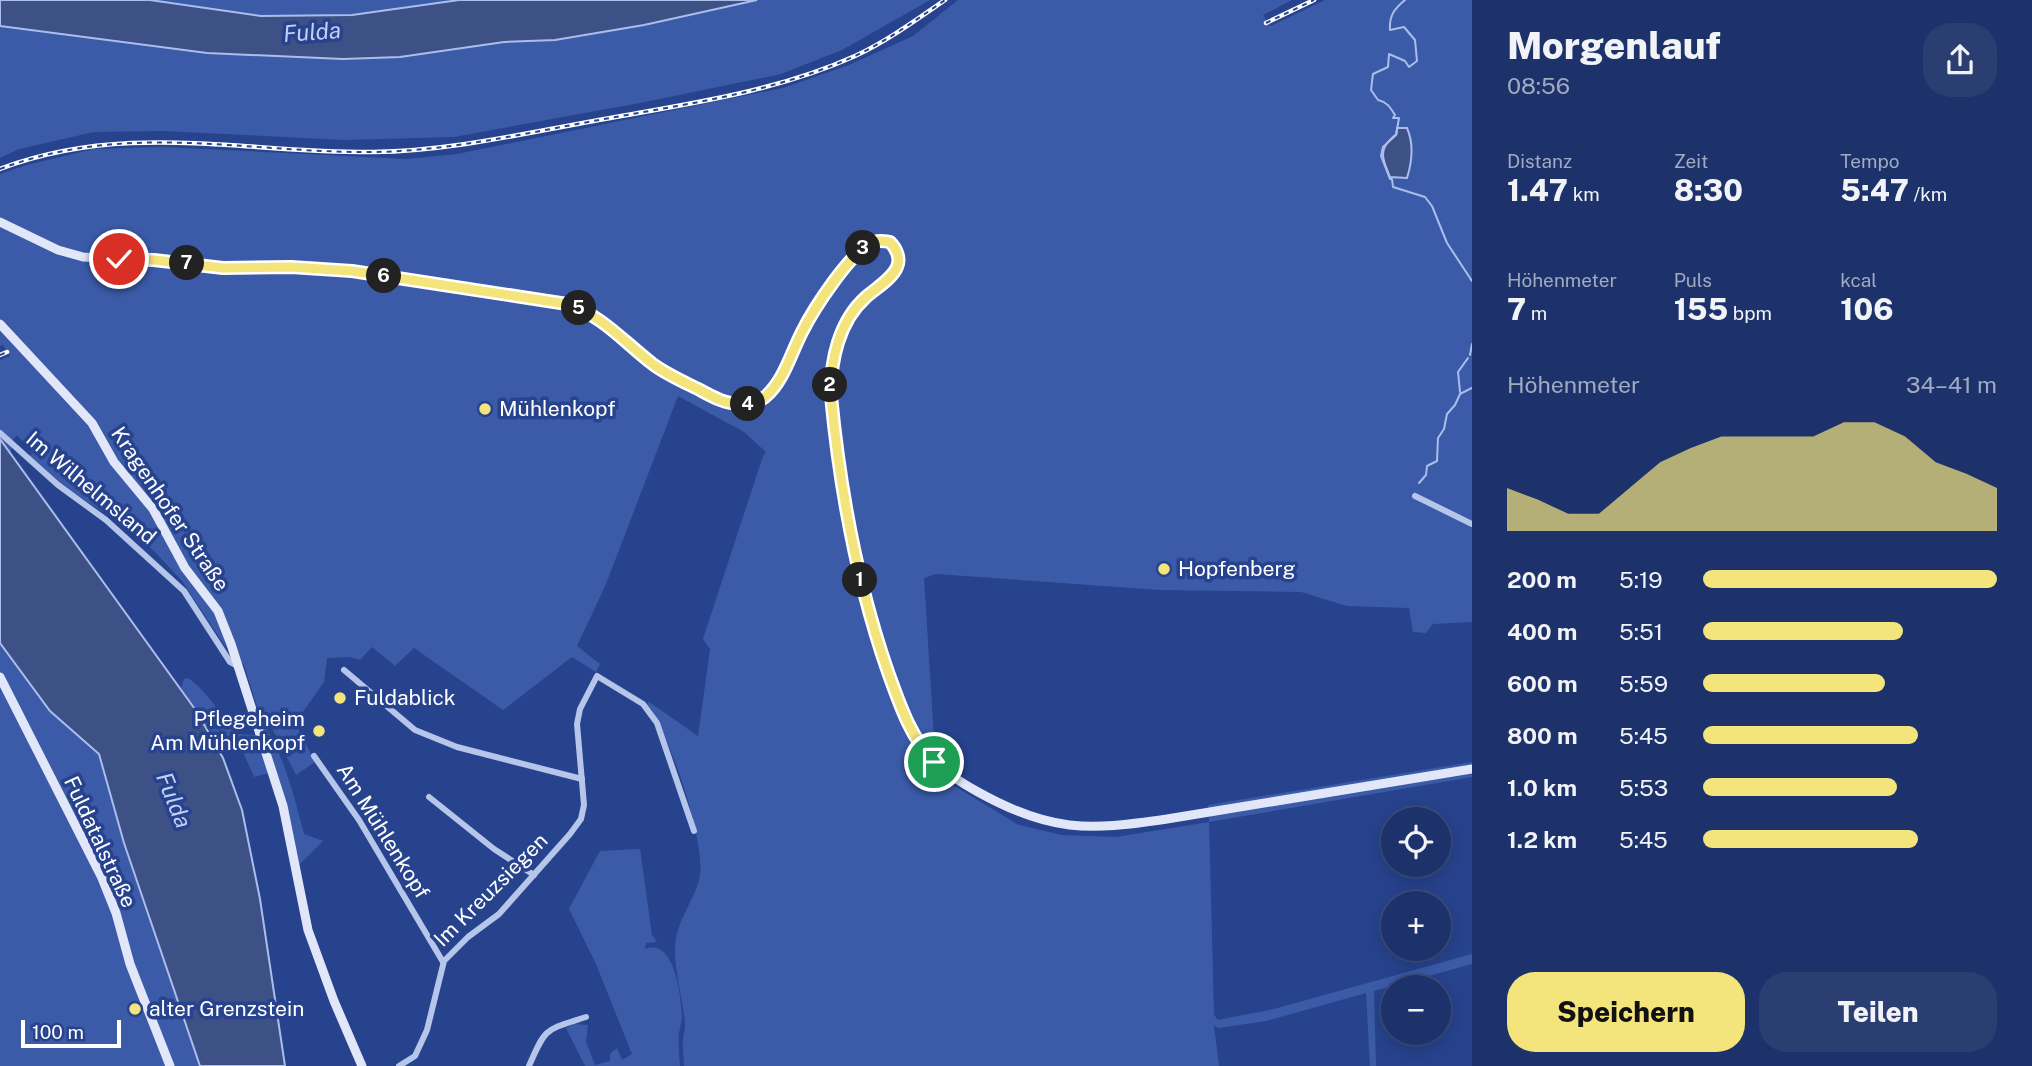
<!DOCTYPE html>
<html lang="de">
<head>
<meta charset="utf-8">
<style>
  :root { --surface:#1d326a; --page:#2a3e72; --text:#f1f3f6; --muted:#a0aac1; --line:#3b4d7e; --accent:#f3e47c }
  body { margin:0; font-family:"Public Sans",sans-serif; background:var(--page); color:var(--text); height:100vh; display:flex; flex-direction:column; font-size:26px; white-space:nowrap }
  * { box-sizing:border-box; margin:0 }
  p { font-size:23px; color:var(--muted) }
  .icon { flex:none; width:38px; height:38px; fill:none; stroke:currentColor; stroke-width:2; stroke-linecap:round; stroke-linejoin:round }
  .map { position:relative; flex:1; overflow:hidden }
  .drawer { display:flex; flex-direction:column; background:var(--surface); width:560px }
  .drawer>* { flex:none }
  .tools { position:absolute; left:1381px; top:807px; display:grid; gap:14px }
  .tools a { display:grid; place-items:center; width:70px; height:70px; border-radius:50%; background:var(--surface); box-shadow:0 4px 18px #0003,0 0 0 2px var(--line); font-size:35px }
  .scale { position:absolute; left:21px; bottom:18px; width:100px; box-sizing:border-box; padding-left:7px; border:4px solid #fff; border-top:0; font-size:19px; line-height:24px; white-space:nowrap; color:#fff; -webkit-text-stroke:5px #27438d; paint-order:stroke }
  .pin { position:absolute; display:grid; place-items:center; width:60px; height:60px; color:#fff; margin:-30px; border:4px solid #fff; border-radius:50%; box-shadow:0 2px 7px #0007 }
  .km { position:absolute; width:35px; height:35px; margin:-18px; border-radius:50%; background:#222; color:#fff; font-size:19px; line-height:35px; text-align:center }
  .round { display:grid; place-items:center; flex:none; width:74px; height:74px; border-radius:28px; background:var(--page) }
  .summary { display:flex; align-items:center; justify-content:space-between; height:119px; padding:0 35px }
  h1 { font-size:38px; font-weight:800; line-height:52px }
  .stats { display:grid; grid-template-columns:repeat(3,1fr); gap:10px; height:119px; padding:7px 35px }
  .stats div { display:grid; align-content:center }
  .stats b { font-size:30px; font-weight:800 }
  .stats small { font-size:19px; font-weight:400 }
  .stats p { font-size:19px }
  .chart { height:196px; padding:14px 35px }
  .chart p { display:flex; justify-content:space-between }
  .chart svg { width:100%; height:126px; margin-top:7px; fill:var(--accent); opacity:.7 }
  .primary-button { display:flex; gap:14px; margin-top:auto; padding:14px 35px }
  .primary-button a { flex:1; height:80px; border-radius:28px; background:var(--accent); color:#111; font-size:28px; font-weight:800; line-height:80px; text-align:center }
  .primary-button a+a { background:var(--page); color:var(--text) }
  ul { padding:0 35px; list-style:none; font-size:23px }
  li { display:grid; grid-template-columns:112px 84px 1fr; align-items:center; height:52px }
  li i { height:18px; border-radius:9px; background:var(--accent) }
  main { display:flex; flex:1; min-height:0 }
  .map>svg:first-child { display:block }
  .green { fill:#3b5ba9; fill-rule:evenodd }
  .water { fill:#3d5187; stroke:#abbeeb; stroke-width:2 }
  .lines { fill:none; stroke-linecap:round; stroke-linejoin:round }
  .stream { stroke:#abbeeb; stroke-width:2 }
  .street { stroke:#b6c5ea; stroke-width:6 }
  .secondary { stroke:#e1e7f9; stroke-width:9 }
  .rail-casing { stroke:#fff; stroke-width:4.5 }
  .rail { stroke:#27438d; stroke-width:2; stroke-dasharray:5; stroke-linecap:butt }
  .route-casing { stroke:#fff; stroke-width:14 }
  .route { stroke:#f3e47c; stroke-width:9 }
  .poi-dot { fill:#f3e47c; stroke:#27438d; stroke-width:2.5 }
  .labels { text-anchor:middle; stroke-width:7; stroke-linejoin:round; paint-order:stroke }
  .poi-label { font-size:21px; fill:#fff; stroke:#27438d; text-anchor:start }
  .street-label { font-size:21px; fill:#fff; stroke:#27438d }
  .water-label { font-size:23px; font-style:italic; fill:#c2d0f1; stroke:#27438d }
</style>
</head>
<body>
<main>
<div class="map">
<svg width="1472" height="1066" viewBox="0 0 1472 1066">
  <rect width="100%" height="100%" fill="#27438d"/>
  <!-- green -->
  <g class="green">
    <path d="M150,0H459L352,15L261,16Z"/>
    <path d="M757,0H930L842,50L781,74L645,102L454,137L344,140L163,131L94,132L19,149L0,158V26L207,53L343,59L400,57L504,42L555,40L644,25Z"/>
    <path d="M958,0H1292L1263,15L1271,26L1325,0H1472V622L1433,624L1426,633L1413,632L1409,608L1347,606L1301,592L1160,590L936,574L924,578L934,738L941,778L1019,825L1062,835L1116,837L1209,822L1208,805L1472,762V777L1209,822L1214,1015L1218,1020L1274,1009L1472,954V964L1374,991L1376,1066H1370L1366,993L1266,1021L1218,1028L1214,1025L1219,1066H684C684,1057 682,1048 683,1039C684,1034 685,1029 685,1024C683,999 675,974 675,950C675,920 695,902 700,875C705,839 669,732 647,704L649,702L698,736L710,649L703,639L763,456L766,452L744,432L678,396L606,584L577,646L600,664L596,672L572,657L503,710L414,648L395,666L372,647L360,660L350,657L327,658L324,682L295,723L315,762L296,775L265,715L258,710L244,665L225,646L182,581L154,551L130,530L59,483L30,456L32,453L17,435L11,442V456L0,439V360L10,356L3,345L0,346V174L27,165L94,149L162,147L406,159L457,154L783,88L849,65L913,36ZM1397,131L1411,143L1410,168L1396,135Z"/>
    <path d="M0,643L50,711L99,754L124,843L200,1066H0Z"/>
    <path d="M188,678C209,692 220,716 238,734L255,735L269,773L254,777L240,745L232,744L222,749L181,688L184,679Z"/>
    <path d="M259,723L264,724C285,758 294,796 304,834L323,841L299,865L285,802Z"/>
    <path d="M640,849L652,935L657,942L646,943L645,949C675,938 681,996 682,1016C682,1022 680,1028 679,1033C678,1043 679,1055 680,1066H585L566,1028L574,1024L588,1025L586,1042L595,1065L610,1061V1054L617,1048L622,1060L632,1054L596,964L569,909L600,851Z"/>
  </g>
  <!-- water -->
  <g class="water">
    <path d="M0,0H150L261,16L352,15L459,0H757L644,25L555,40L504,42L400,57L343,59L207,53L0,26Z"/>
    <path d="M1397,128H1407C1414,144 1412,162 1407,178L1390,177C1384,162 1377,151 1392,138C1398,132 1396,138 1397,128Z"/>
    <path d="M0,439L197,712L223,758L242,810L260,899L285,1066H200L124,843L99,754L50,711L0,643Z"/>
  </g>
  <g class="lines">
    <!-- stream -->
    <g class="stream">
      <path d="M1405,0C1394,9 1389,16 1390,30L1404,27L1415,40L1417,61L1409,67L1405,61L1389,54L1388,67L1373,74L1371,90L1378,100C1387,102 1390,107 1395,115L1393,118H1399L1396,135L1383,147L1381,156L1390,179H1392L1393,187L1425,197L1432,206L1447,243L1472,281"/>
      <path d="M1470,355L1472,344"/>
      <path d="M1460,392L1458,372L1468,358"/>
      <path d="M1419,483L1426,475L1427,466L1437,461L1438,438L1444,429L1447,414L1455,405L1460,394L1472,388"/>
    </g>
    <!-- street -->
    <g class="street">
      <path d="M0,433L58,485L106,520L184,591L230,662L238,666"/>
      <path d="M1415,496L1472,524"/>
      <path d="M344,670L415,730L457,747L582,779"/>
      <path d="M314,756L359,820L443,962"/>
      <path d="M429,797L494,849L534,875"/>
      <path d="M399,1066L415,1056L427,1030L444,961L468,937L499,914L570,834L581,819L584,805L577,724L580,709L597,676L643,704L657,723L694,831"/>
      <path d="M529,1066C546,1026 546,1030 586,1017"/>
    </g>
    <!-- secondary -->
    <g class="secondary">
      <path d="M0,222L58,250L83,257L154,260L224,268L291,267L352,271L567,304C602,315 625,343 653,364C667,375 684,382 700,390C716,398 731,407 750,403C782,397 789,353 804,328C815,309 828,288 842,271C851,260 860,247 873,242C888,236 902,250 898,265C895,273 887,279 880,285C843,316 830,347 831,396C841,491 857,582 888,672C898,699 906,727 923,750C937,767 958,781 978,792C1050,832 1087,831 1167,819L1472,769"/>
      <path d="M0,324L92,423L114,462L153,509L185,568L218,611L231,644L283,806L308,930L334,1001L362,1066"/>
      <path d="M0,677L102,878L116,913L130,964L170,1066"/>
    </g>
    <!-- rail casing -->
    <g class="rail-casing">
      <g id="rail">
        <path d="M1266,23L1314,0"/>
        <path d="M0,169C127,121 243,153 373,152C446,151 517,135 588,122C678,105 771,94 855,56C887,41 916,20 945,0"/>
        <path d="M0,355L7,352"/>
      </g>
    </g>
    <!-- rail -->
    <use href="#rail" class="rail"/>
  </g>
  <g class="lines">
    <!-- route casing -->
    <g class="route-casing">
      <path id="route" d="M119,259L154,260L223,268L291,267L352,271L567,304C602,315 625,343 654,365C668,375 684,382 700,390C713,397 725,404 740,404C749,404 758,402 765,397C784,381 791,353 802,332C813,310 851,250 874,242C880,240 884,241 890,242C896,248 901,258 897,267C892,279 876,288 866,297C839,321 830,361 831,396C840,490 857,583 888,672C900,705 910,736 934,762"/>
    </g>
    <!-- route -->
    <use href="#route" class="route"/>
  </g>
  <!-- markers -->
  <g class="poi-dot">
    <circle cx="485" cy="409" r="7"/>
    <circle cx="1164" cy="569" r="7"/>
    <circle cx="340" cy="698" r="7"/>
    <circle cx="319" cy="731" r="7"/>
    <circle cx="135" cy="1009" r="7"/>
  </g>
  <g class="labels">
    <!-- poi labels -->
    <g class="poi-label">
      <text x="499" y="416">Mühlenkopf</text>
      <text x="1178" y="576">Hopfenberg</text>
      <text x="354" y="705">Fuldablick</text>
      <text x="305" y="726" text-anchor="end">Pflegeheim<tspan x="305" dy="24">Am Mühlenkopf</tspan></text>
      <text x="149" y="1016">alter Grenzstein</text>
    </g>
    <!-- street labels -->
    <g class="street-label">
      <text transform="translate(91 488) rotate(40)" y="7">Im Wilhelmsland</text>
      <text transform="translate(170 509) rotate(56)" y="7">Kragenhofer Straße</text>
      <text transform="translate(383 831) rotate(58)" y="7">Am Mühlenkopf</text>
      <text transform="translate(100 842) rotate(65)" y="7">Fuldatalstraße</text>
      <text transform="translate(491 890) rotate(-45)" y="7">Im Kreuzsiegen</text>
    </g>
    <!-- water labels -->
    <g class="water-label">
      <text transform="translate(312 32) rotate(-4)" y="8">Fulda</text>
      <text transform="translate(174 800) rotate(68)" y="8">Fulda</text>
    </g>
  </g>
</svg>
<div class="tools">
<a><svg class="icon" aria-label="locate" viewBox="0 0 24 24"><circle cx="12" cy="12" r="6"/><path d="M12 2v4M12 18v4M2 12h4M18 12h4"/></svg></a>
<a>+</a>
<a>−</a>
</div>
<div class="scale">100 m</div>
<div class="pin" style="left:934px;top:762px;background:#1e9e55"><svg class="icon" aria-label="arrive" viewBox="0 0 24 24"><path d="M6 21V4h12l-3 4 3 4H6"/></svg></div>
<div class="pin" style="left:119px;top:259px;background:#d93025"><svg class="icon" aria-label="check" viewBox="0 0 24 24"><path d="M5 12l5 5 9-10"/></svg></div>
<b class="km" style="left:860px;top:580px">1</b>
<b class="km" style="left:830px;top:385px">2</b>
<b class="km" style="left:863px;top:248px">3</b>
<b class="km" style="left:748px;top:404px">4</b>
<b class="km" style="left:579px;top:308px">5</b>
<b class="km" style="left:384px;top:276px">6</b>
<b class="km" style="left:187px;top:263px">7</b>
</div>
<section class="drawer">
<div class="summary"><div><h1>Morgenlauf</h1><p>08:56</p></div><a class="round"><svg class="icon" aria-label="share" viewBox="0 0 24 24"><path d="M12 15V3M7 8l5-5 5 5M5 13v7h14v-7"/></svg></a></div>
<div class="stats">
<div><p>Distanz</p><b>1.47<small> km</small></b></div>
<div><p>Zeit</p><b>8:30</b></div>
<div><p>Tempo</p><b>5:47<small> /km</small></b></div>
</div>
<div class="stats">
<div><p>Höhenmeter</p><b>7<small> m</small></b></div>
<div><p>Puls</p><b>155<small> bpm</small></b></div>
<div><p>kcal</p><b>106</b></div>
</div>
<div class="chart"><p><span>Höhenmeter</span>34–41 m</p>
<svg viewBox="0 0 160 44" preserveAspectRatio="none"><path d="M0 44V29L10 33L20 38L30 38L40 29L50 20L60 15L70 11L80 11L90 11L100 11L110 6L120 6L130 11L140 20L150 24L160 29V44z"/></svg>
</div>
<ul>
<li><b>200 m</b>5:19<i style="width:100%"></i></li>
<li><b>400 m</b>5:51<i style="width:68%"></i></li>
<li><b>600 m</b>5:59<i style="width:62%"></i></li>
<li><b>800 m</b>5:45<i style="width:73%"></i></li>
<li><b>1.0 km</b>5:53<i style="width:66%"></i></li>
<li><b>1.2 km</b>5:45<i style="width:73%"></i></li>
</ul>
<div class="primary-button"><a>Speichern</a><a>Teilen</a></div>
</section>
</main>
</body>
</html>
